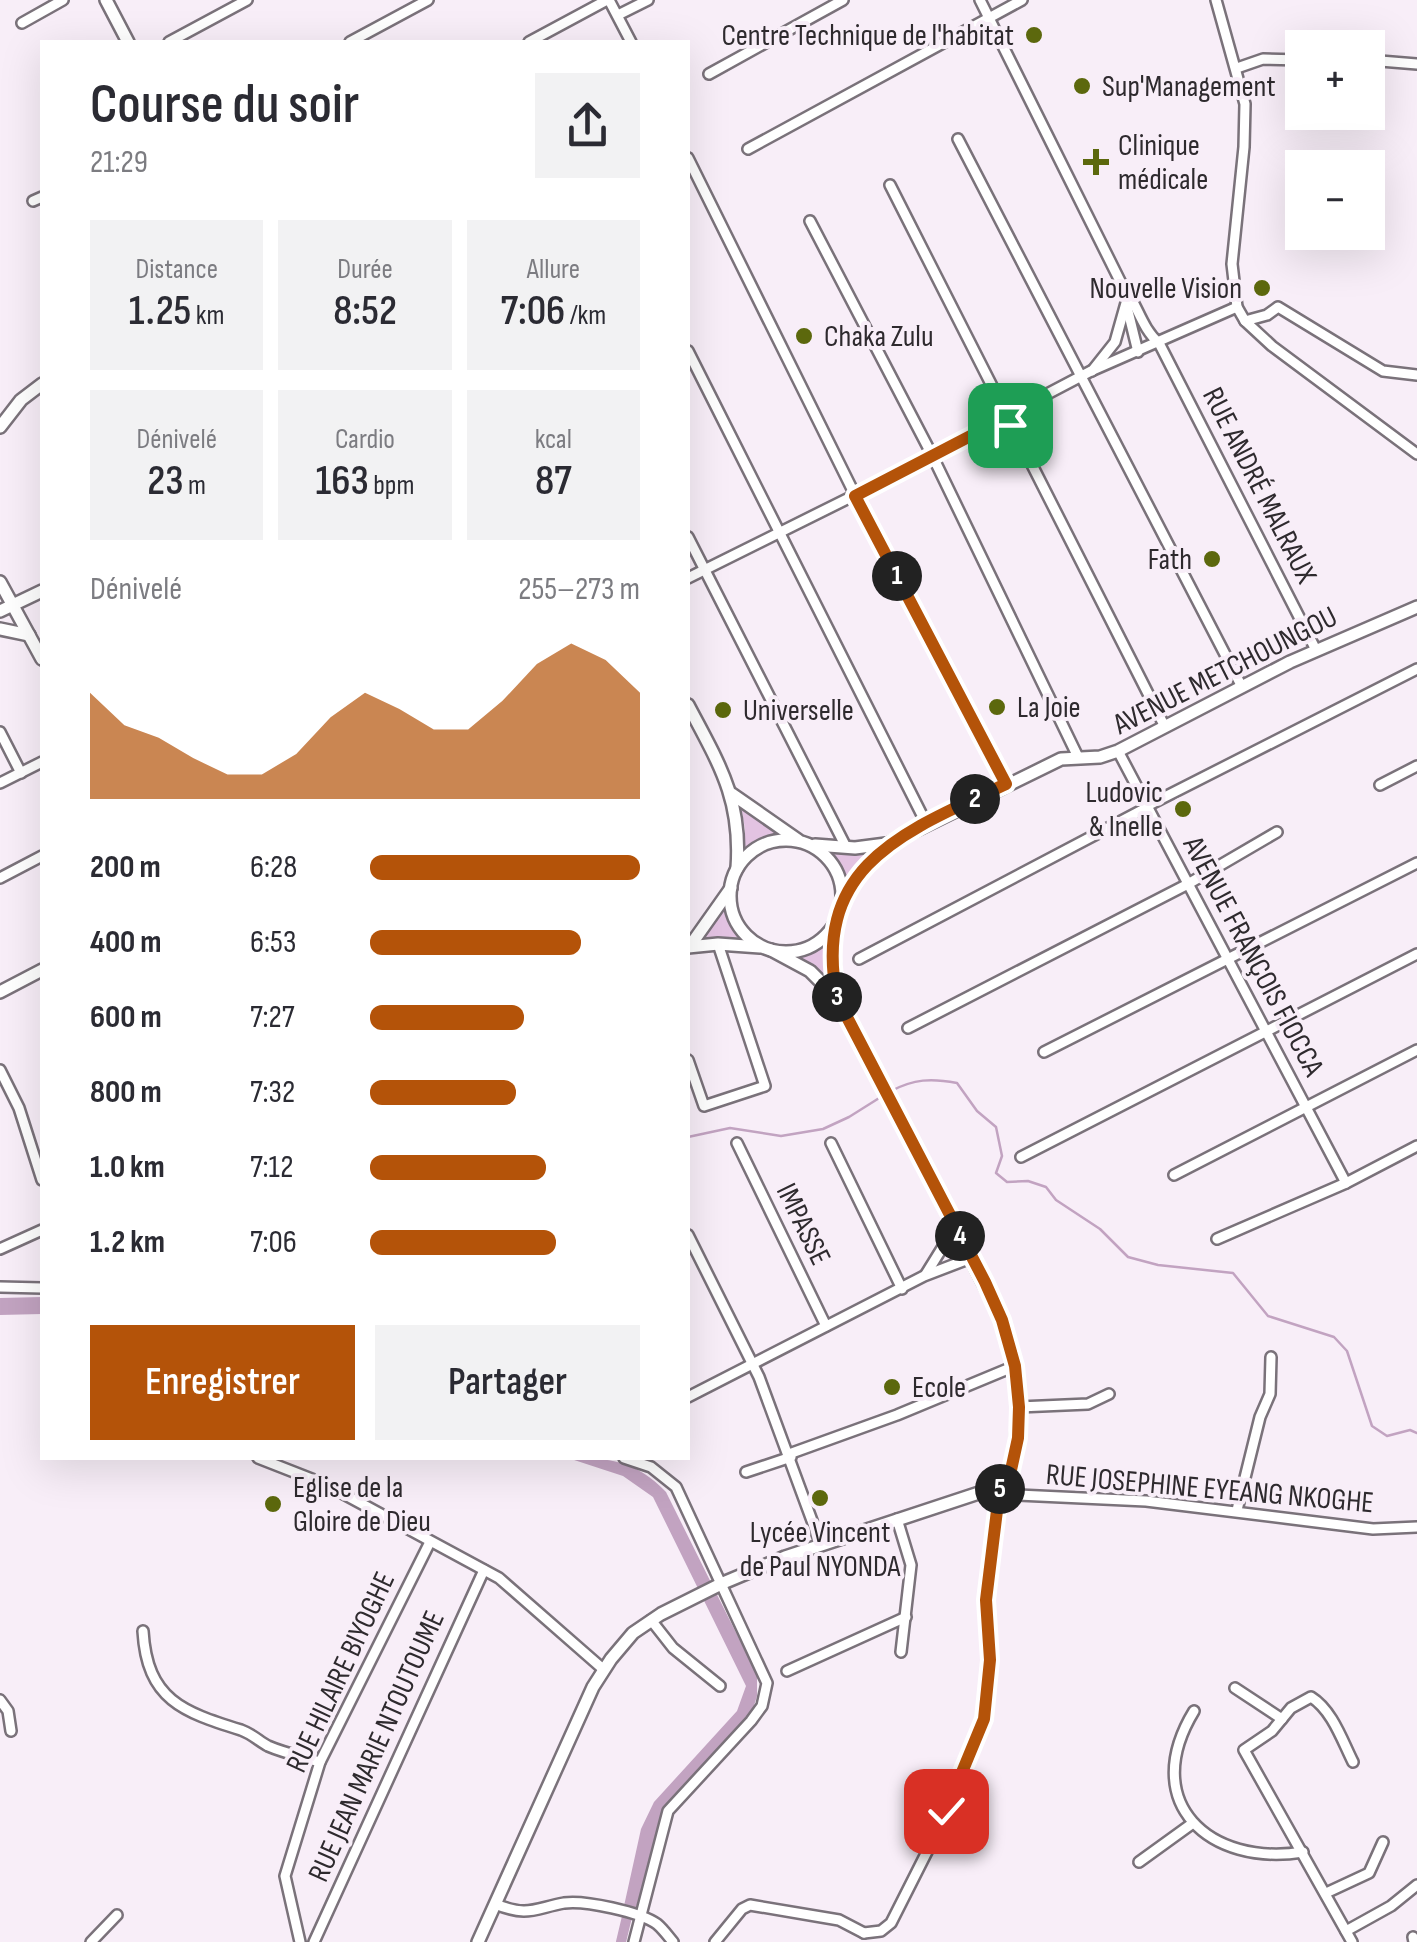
<!DOCTYPE html>
<html lang="fr">
<head>
<meta charset="utf-8">
<style>
  :root { --surface:#fff; --page:#f2f2f3; --text:#2b2b33; --muted:#7c7c81; --accent:#b45309 }
  body { margin:0; font-family:"Sofia Sans Condensed",sans-serif; background:var(--page); color:var(--text); height:100vh; display:flex; flex-direction:column; font-size:38px; white-space:nowrap }
  * { box-sizing:border-box; margin:0 }
  p { font-size:32px; color:var(--muted) }
  .icon { flex:none; width:55px; height:55px; fill:none; stroke:currentColor; stroke-width:2; stroke-linecap:round; stroke-linejoin:round }
  .map { position:relative; flex:1; overflow:hidden }
  .drawer { position:absolute; left:40px; top:40px; width:650px; height:1420px; display:flex; flex-direction:column; background:var(--surface); border-radius:0px; box-shadow:0 10px 40px #0002 }
  .drawer>* { flex:none }
  .buttons { position:absolute; left:1285px; top:30px; display:grid; gap:20px }
  .buttons a { display:grid; place-items:center; width:100px; height:100px; border-radius:0px; background:var(--surface); box-shadow:0 10px 40px #0002; font-size:50px }
  .pin { position:absolute; display:grid; place-items:center; width:85px; height:85px; color:#fff; margin:-42px; border-radius:20px; box-shadow:0 5px 15px #0006 }
  .km { position:absolute; width:50px; height:50px; margin:-25px; border-radius:50%; background:#222; color:#fff; font-size:28px; line-height:50px; text-align:center }
  .round { display:grid; place-items:center; flex:none; width:105px; height:105px; border-radius:0px; background:var(--page) }
  .summary { display:flex; align-items:center; justify-content:space-between; height:170px; padding:0 50px }
  h1 { font-size:55px; font-weight:600; line-height:75px }
  .metrics { display:grid; grid-template-columns:repeat(3,1fr); gap:15px; height:170px; padding:10px 50px }
  .metrics div { display:grid; align-content:center; border-radius:0px; background:var(--page); text-align:center }
  .metrics b { font-size:42px; font-weight:600 }
  .metrics small { font-size:28px; font-weight:400 }
  .metrics p { font-size:28px }
  .chart { height:280px; padding:20px 50px }
  .chart p { display:flex; justify-content:space-between }
  .chart svg { width:100%; height:180px; margin-top:10px; fill:var(--accent); opacity:.7 }
  .cta { display:flex; gap:20px; margin-top:auto; padding:20px 50px }
  .cta a { flex:1; height:115px; border-radius:0px; background:var(--accent); color:#fff; font-size:40px; font-weight:600; line-height:115px; text-align:center }
  .cta a+a { background:var(--page); color:var(--text) }
  ul { padding:0 50px; list-style:none; font-size:32px }
  li { display:grid; grid-template-columns:160px 120px 1fr; align-items:center; height:75px }
  li i { height:25px; border-radius:12px; background:var(--accent) }
  .map>svg:first-child { display:block }
  .green { fill:#e3c3e2 }
  .water { fill:#c2a3c1 }
  .lines { fill:none; stroke-linecap:round; stroke-linejoin:round }
  .stream { stroke:#c2a3c1; stroke-width:2.5 }
  .canal { stroke:#c2a3c1; stroke-width:10 }
  .minor-casing { stroke:#7a727a; stroke-width:14 }
  .major-casing { stroke:#7a727a; stroke-width:16 }
  .minor { stroke:#fff; stroke-width:9 }
  .major { stroke:#fff; stroke-width:11 }
  .route-casing { stroke:#fff; stroke-width:20 }
  .route { stroke:#b45309; stroke-width:12 }
  .poi-dot { fill:#5c680d; stroke:#f8eef8; stroke-width:4 }
  .labels { text-anchor:middle; stroke-width:8; stroke-linejoin:round; paint-order:stroke }
  .poi-label { font-size:30px; fill:#2e2a2e; stroke:#f8eef8; text-anchor:start }
  .street-label { font-size:30px; fill:#2e2a2e; stroke:#f8eef8 }
</style>
</head>
<body>
<div class="map">
<svg width="1417" height="1942" viewBox="0 0 1417 1942">
  <rect width="100%" height="100%" fill="#f8eef8"/>
  <!-- green -->
  <g class="green">
    <path d="M741,806L776,833L744,852L745,829Z"/>
    <path d="M828,851H874L846,884L840,864Z"/>
    <path d="M727,905L743,939H701Z"/>
    <path d="M829,939L831,981L797,955Z"/>
  </g>
  <!-- water -->
  <g class="water">
    <path d="M42,1297V1314L0,1315V1298Z"/>
    <path d="M568,1458C610,1458 635,1460 666,1492L757,1675V1696L753,1709L666,1808L636,1908L624,1906L641,1829L654,1802L737,1711L746,1686L653,1497L623,1476Z"/>
  </g>
  <g class="lines">
    <!-- stream -->
    <g class="stream">
      <path d="M891,1091C914,1079 931,1078 957,1083L977,1111L996,1127L1002,1156L996,1173L1007,1182L1028,1181L1046,1187L1056,1200L1100,1229L1128,1257L1158,1265L1233,1273L1268,1316L1334,1337L1347,1351L1372,1426L1387,1436L1410,1430L1417,1433"/>
      <path d="M688,1137L730,1128L781,1136L823,1129L849,1117L884,1095"/>
    </g>
    <!-- canal -->
    <path class="canal" d="M621,1942L630,1904"/>
    <!-- minor casing -->
    <g class="minor-casing">
      <g id="minor">
        <path d="M609,0L631,42"/>
        <path d="M980,0L1122,285C1137,302 1141,328 1159,343L1316,650"/>
        <path d="M1216,0L1245,104L1244,147L1232,264L1237,307L1245,321L1272,346L1417,454"/>
        <path d="M618,15L648,0"/>
        <path d="M22,23L63,0"/>
        <path d="M169,42L247,0"/>
        <path d="M350,42L428,0"/>
        <path d="M529,42L607,0"/>
        <path d="M1368,60L1417,64"/>
        <path d="M1237,68L1263,59L1302,60"/>
        <path d="M709,74L843,0"/>
        <path d="M958,139L1242,687"/>
        <path d="M748,149L1022,0"/>
        <path d="M688,158L855,495L1006,784"/>
        <path d="M890,185L1165,727"/>
        <path d="M33,201L42,197"/>
        <path d="M810,221L932,455L1078,757"/>
        <path d="M1127,307L1138,352"/>
        <path d="M1245,321L1267,315L1278,307L1383,371L1417,375"/>
        <path d="M688,351L926,823"/>
        <path d="M1092,371L1115,342L1126,303"/>
        <path d="M688,537L846,847"/>
        <path d="M688,578L855,495L1091,371L1237,307"/>
        <path d="M0,732L21,773"/>
        <path d="M1118,751L1346,1183"/>
        <path d="M0,783L42,762"/>
        <path d="M1380,785L1417,766"/>
        <path d="M1147,806L1417,669"/>
        <path d="M0,878L42,856"/>
        <path d="M859,959L1148,807"/>
        <path d="M908,1028L1188,884L1277,832"/>
        <path d="M1044,1052L1417,863"/>
        <path d="M688,1060L704,1106L765,1086L718,944"/>
        <path d="M0,1070L19,1108L42,1180"/>
        <path d="M737,1143L826,1326"/>
        <path d="M831,1143L902,1289"/>
        <path d="M1021,1157L1417,954"/>
        <path d="M1174,1175L1417,1050"/>
        <path d="M688,1235L759,1377L821,1545"/>
        <path d="M1217,1239L1346,1183L1417,1146"/>
        <path d="M0,1249L42,1230"/>
        <path d="M926,1274L944,1245L950,1215"/>
        <path d="M0,1287L42,1288"/>
        <path d="M688,1397L924,1276L971,1258"/>
        <path d="M1019,1407L1088,1404L1109,1394"/>
        <path d="M789,1454L897,1415L1015,1366"/>
        <path d="M258,1458L327,1485L499,1578L603,1669"/>
        <path d="M624,1458L651,1467L676,1487L767,1683L762,1706L751,1721L668,1811L634,1942"/>
        <path d="M746,1472L791,1457"/>
        <path d="M1237,1510L1260,1417L1270,1394L1271,1357"/>
        <path d="M897,1519L911,1565L901,1652"/>
        <path d="M651,1620L673,1648L720,1686"/>
        <path d="M143,1631C147,1700 183,1712 241,1730C252,1734 259,1741 268,1746C284,1753 303,1757 320,1762"/>
        <path d="M787,1671L906,1617"/>
        <path d="M1235,1688L1282,1719"/>
        <path d="M0,1700L8,1711L11,1731"/>
        <path d="M1194,1711C1138,1803 1210,1867 1303,1852"/>
        <path d="M1139,1862L1193,1823"/>
        <path d="M1326,1893L1369,1873L1383,1842"/>
        <path d="M495,1904C528,1917 533,1909 564,1903C585,1900 640,1912 657,1924C663,1929 668,1936 673,1942"/>
        <path d="M1346,1931L1391,1906L1417,1885"/>
        <path d="M864,1933L881,1931L891,1923L941,1824L983,1726L990,1673L986,1600L1000,1486L1018,1495L1146,1501L1373,1529L1417,1527"/>
        <path d="M1413,1937L1414,1942"/>
        <path d="M91,1942L117,1915"/>
        <path d="M300,1942L285,1876L320,1762L430,1542"/>
        <path d="M314,1942L484,1570"/>
        <path d="M715,1942L742,1909L750,1905L839,1920L864,1933"/>
        <path d="M1352,1942L1244,1750L1272,1731L1291,1708L1311,1697C1332,1710 1342,1740 1353,1762"/>
      </g>
    </g>
    <!-- major casing -->
    <g class="major-casing">
      <g id="major">
        <path d="M106,0L128,42"/>
        <path d="M0,427L21,400L42,384"/>
        <path d="M0,582L42,659"/>
        <path d="M0,611L42,591"/>
        <path d="M0,629L29,635"/>
        <path d="M688,705C719,764 742,799 737,868"/>
        <path d="M732,794L798,840"/>
        <circle cx="786" cy="896" r="56"/>
        <path d="M815,845L855,848L886,844"/>
        <path d="M841,903L864,867L890,843L1061,759L1100,757L1118,751L1290,662L1417,607"/>
        <path d="M690,946L731,888"/>
        <path d="M688,947L718,944L760,947"/>
        <path d="M0,992L42,970"/>
        <path d="M836,994L833,946L836,923"/>
        <path d="M478,1942L593,1687L611,1659L633,1633L661,1614L723,1583L785,1557L1000,1486L1006,1480L1015,1455L1019,1407L1015,1366L1002,1319L837,998L810,971L771,950"/>
      </g>
    </g>
    <!-- minor -->
    <use href="#minor" class="minor"/>
    <!-- major -->
    <use href="#major" class="major"/>
  </g>
  <g class="lines">
    <!-- route casing -->
    <g class="route-casing">
      <path id="route" d="M946,1811L984,1719L990,1660L986,1600L1000,1486L1011,1470L1018,1438L1019,1407L1015,1366L1002,1320L985,1282L837,998C811,864 906,831 1006,784L855,496L1005,418L1010,425"/>
    </g>
    <!-- route -->
    <use href="#route" class="route"/>
  </g>
  <!-- markers -->
  <g class="poi-dot">
    <circle cx="1034" cy="35" r="10"/>
    <circle cx="1082" cy="86" r="10"/>
    <path d="M1091 147h10v10h10v10h-10v10h-10v-10h-10v-10h10z"/>
    <circle cx="1262" cy="288" r="10"/>
    <circle cx="804" cy="336" r="10"/>
    <circle cx="1212" cy="559" r="10"/>
    <circle cx="997" cy="707" r="10"/>
    <circle cx="723" cy="710" r="10"/>
    <circle cx="1183" cy="809" r="10"/>
    <circle cx="892" cy="1387" r="10"/>
    <circle cx="820" cy="1498" r="10"/>
    <circle cx="273" cy="1504" r="10"/>
  </g>
  <g class="labels">
    <!-- poi labels -->
    <g class="poi-label">
      <text x="1014" y="45" text-anchor="end">Centre Technique de l'habitat</text>
      <text x="1102" y="96">Sup'Management</text>
      <text x="1118" y="155">Clinique<tspan x="1118" dy="34">médicale</tspan></text>
      <text x="1242" y="298" text-anchor="end">Nouvelle Vision</text>
      <text x="824" y="346">Chaka Zulu</text>
      <text x="1192" y="569" text-anchor="end">Fath</text>
      <text x="1017" y="717">La Joie</text>
      <text x="743" y="720">Universelle</text>
      <text x="1163" y="802" text-anchor="end">Ludovic<tspan x="1163" dy="34">&amp; Inelle</tspan></text>
      <text x="912" y="1397">Ecole</text>
      <text x="293" y="1497">Eglise de la<tspan x="293" dy="34">Gloire de Dieu</tspan></text>
      <text x="820" y="1542" text-anchor="middle">Lycée Vincent<tspan x="820" dy="34">de Paul NYONDA</tspan></text>
    </g>
    <!-- street labels -->
    <g class="street-label">
      <text transform="translate(1260 485) rotate(63)" y="10">RUE ANDRÉ MALRAUX</text>
      <text transform="translate(1225 670) rotate(-27)" y="10">AVENUE METCHOUNGOU</text>
      <text transform="translate(1254 956) rotate(62)" y="10">AVENUE FRANÇOIS FIOCCA</text>
      <text transform="translate(804 1224) rotate(64)" y="10">IMPASSE</text>
      <text transform="translate(1210 1488) rotate(5)" y="10">RUE JOSEPHINE EYEANG NKOGHE</text>
      <text transform="translate(340 1672) rotate(-65)" y="10">RUE HILAIRE BIYOGHE</text>
      <text transform="translate(376 1746) rotate(-66)" y="10">RUE JEAN MARIE NTOUTOUME</text>
    </g>
  </g>
</svg>
<div class="buttons">
<a>+</a>
<a>−</a>
</div>
<div class="pin" style="left:1010px;top:425px;background:#1e9e55"><svg class="icon" aria-label="arrive" viewBox="0 0 24 24"><path d="M6 21V4h12l-3 4 3 4H6"/></svg></div>
<div class="pin" style="left:946px;top:1811px;background:#d93025"><svg class="icon" aria-label="check" viewBox="0 0 24 24"><path d="M5 12l5 5 9-10"/></svg></div>
<b class="km" style="left:897px;top:576px">1</b>
<b class="km" style="left:975px;top:799px">2</b>
<b class="km" style="left:837px;top:997px">3</b>
<b class="km" style="left:960px;top:1236px">4</b>
<b class="km" style="left:1000px;top:1489px">5</b>
<section class="drawer">
<div class="summary"><div><h1>Course du soir</h1><p>21:29</p></div><a class="round"><svg class="icon" aria-label="share" viewBox="0 0 24 24"><path d="M12 15V3M7 8l5-5 5 5M5 13v7h14v-7"/></svg></a></div>
<div class="metrics">
<div><p>Distance</p><b>1.25<small> km</small></b></div>
<div><p>Durée</p><b>8:52</b></div>
<div><p>Allure</p><b>7:06<small> /km</small></b></div>
</div>
<div class="metrics">
<div><p>Dénivelé</p><b>23<small> m</small></b></div>
<div><p>Cardio</p><b>163<small> bpm</small></b></div>
<div><p>kcal</p><b>87</b></div>
</div>
<div class="chart"><p><span>Dénivelé</span>255–273 m</p>
<svg viewBox="0 0 160 44" preserveAspectRatio="none"><path d="M0 44V18L10 26L20 29L30 34L40 38L50 38L60 33L70 24L80 18L90 22L100 27L110 27L120 20L130 11L140 6L150 10L160 18V44z"/></svg>
</div>
<ul>
<li><b>200 m</b>6:28<i style="width:100%"></i></li>
<li><b>400 m</b>6:53<i style="width:78%"></i></li>
<li><b>600 m</b>7:27<i style="width:57%"></i></li>
<li><b>800 m</b>7:32<i style="width:54%"></i></li>
<li><b>1.0 km</b>7:12<i style="width:65%"></i></li>
<li><b>1.2 km</b>7:06<i style="width:69%"></i></li>
</ul>
<div class="cta"><a>Enregistrer</a><a>Partager</a></div>
</section>
</div>
</body>
</html>
